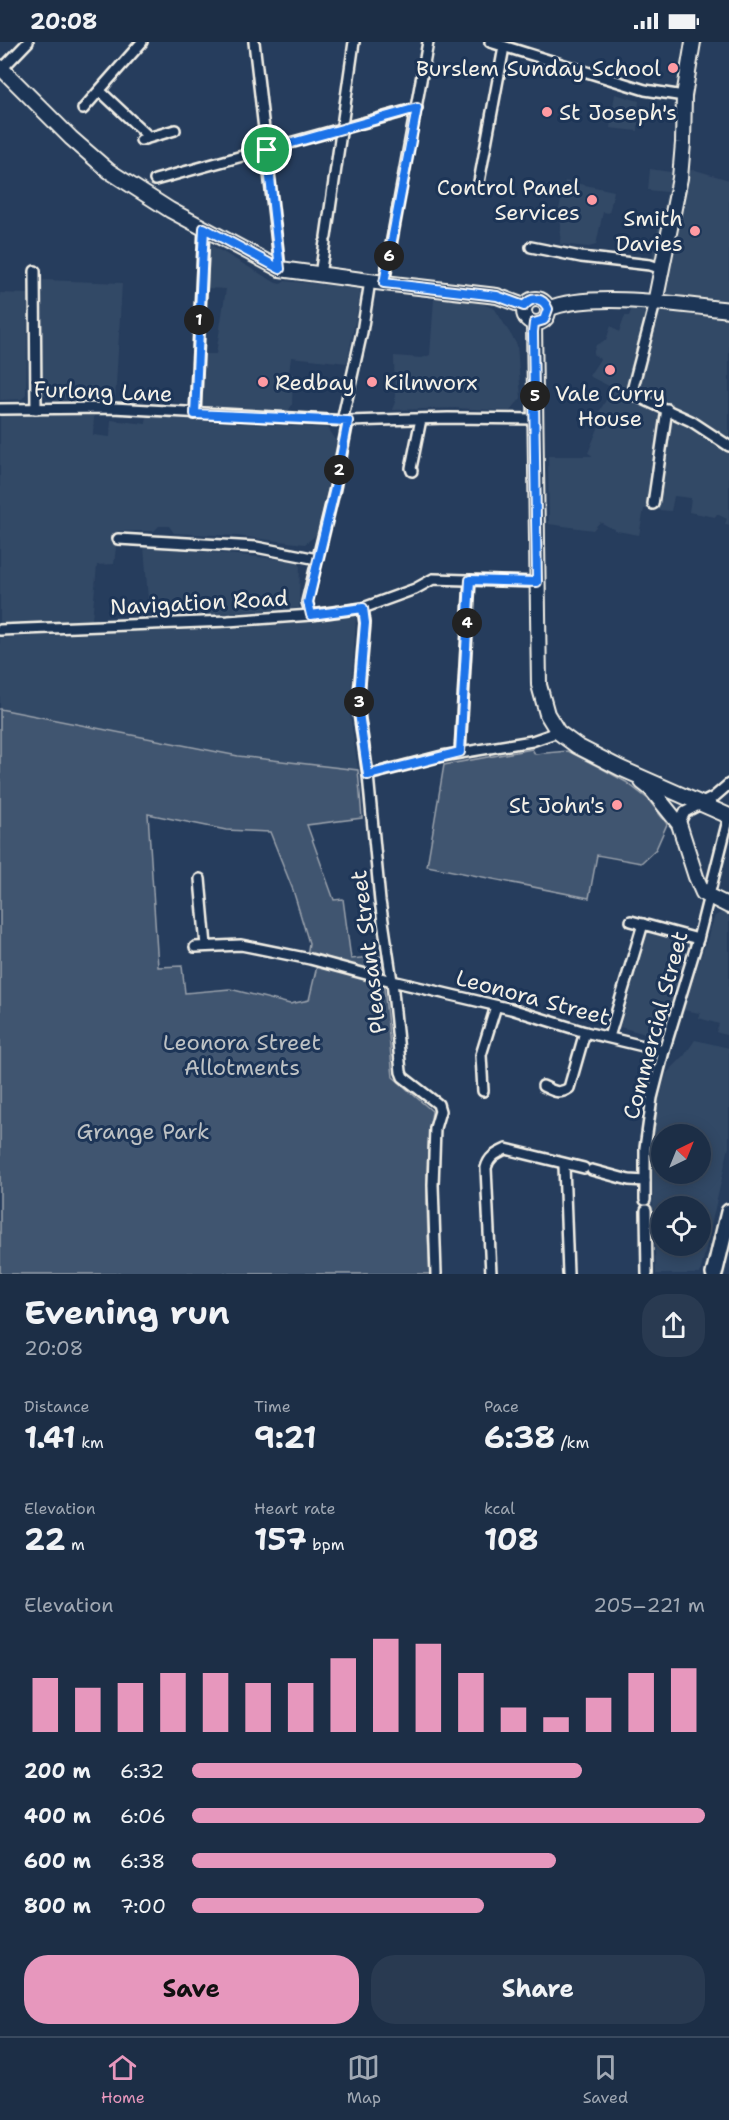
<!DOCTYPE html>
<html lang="en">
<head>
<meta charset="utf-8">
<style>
  :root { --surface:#1c2e46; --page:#293a51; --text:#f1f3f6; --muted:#a0a8b3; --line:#3a4a5f; --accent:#e797bd }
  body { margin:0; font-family:"Shantell Sans",sans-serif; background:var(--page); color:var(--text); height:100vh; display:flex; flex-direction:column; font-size:22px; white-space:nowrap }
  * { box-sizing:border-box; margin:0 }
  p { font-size:20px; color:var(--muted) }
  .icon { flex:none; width:33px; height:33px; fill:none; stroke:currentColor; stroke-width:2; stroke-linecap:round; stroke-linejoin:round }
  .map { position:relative; height:1232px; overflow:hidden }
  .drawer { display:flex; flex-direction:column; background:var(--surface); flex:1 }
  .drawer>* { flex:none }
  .needle { width:39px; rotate:43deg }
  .tools { position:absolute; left:651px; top:1082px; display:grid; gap:12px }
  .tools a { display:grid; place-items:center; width:60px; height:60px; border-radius:50%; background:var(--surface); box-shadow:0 3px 15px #0003,0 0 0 2px var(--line); font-size:30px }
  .pin { position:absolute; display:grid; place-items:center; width:51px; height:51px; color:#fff; margin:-26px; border:3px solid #fff; border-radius:50%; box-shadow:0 2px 6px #0007 }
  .km { position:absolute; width:30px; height:30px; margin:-15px; border-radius:50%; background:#222; color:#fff; font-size:16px; line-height:30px; text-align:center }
  .round { display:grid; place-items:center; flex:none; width:63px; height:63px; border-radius:24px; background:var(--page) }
  .overview { display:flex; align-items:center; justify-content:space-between; height:102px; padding:0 24px }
  h1 { font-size:33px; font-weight:700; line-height:45px }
  .figures { display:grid; grid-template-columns:repeat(3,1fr); gap:9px; height:102px; padding:6px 24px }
  .figures div { display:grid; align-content:center }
  .figures b { font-size:30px; font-weight:700 }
  .figures small { font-size:16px; font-weight:400 }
  .figures p { font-size:16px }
  .chart { height:168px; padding:12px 24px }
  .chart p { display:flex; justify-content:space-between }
  .chart svg { width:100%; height:108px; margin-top:6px; stroke:var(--accent); stroke-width:6 }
  .cta { display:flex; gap:12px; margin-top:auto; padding:12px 24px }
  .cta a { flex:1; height:69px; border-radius:24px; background:var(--accent); color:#111; font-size:24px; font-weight:700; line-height:69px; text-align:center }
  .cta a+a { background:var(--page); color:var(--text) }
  ul { padding:0 24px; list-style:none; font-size:20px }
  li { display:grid; grid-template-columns:96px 72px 1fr; align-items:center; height:45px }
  li i { height:15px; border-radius:8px; background:var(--accent) }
  .status { display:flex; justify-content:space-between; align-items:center; height:42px; padding:0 30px; background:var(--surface); direction:ltr }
  .status svg { height:16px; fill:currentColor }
  .dock { display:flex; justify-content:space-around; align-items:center; height:84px; border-top:2px solid var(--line); background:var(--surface); font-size:16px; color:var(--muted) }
  .dock a { display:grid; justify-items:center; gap:3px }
  .dock .active { color:var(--accent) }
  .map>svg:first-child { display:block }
  .built { fill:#334966; fill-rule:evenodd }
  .green { fill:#40546f; stroke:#9aa2ac; stroke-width:1.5; fill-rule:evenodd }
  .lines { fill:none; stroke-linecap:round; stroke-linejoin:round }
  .street-casing { stroke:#f4f1e8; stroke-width:14 }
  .secondary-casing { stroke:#f4f1e8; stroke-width:18 }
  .primary-casing { stroke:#f4f1e8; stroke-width:20 }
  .street { stroke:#1d3557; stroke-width:9 }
  .secondary { stroke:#1d3557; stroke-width:14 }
  .primary { stroke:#1d3557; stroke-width:15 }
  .route-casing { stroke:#fff; stroke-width:12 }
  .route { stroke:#1a73e8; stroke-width:8 }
  .poi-dot { fill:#ff9aa2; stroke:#1d3557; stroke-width:2 }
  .labels { text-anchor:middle; stroke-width:6; stroke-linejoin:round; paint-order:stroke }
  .poi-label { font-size:22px; fill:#f4f1e8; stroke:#1d3557; text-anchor:end }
  .street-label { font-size:22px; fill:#f4f1e8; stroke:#1d3557 }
  .park-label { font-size:22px; fill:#bec2c4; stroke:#1d3557 }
</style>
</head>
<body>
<div class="status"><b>20:08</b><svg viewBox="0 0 49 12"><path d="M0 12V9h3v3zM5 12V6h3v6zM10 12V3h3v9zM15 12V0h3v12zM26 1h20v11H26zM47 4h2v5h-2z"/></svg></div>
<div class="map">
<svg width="729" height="1232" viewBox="0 0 729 1232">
  <rect width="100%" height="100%" fill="#263d5d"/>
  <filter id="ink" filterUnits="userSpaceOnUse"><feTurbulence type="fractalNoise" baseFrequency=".0167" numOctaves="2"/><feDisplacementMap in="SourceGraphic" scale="12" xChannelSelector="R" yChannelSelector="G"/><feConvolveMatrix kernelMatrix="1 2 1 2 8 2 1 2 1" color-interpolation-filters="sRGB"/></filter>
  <g filter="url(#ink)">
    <!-- built -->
    <g class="built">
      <path d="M615,52L639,59L636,80H638V89L610,86Z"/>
      <path d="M650,127L670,130L695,128L729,138V484L725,482L727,477L717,472L715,475L689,470L691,456L674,454L671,469L644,467L639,493L617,489L600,480L593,488L549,482L548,414H593L588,411L599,384V370L613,346L589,334L600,317L593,312L596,303L606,298L611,284L619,290L625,274H629L632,266L642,267L650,251L653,208L667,150L648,148Z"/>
      <path d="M565,139L614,149L609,171L603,170L596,203L589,205L560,202L561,184L559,168Z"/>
      <path d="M209,202L276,241L281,242L285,239L357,246L361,248L347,321L291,315L289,331L293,332L292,363L288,369L202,365L205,312H216L226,247L207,246Z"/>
      <path d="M43,238L122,241L115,359L50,357L42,351Z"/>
      <path d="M0,251L28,252L26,352L22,357L0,358Z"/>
      <path d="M434,257L475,259L495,267L517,303L521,356L510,369L455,366L392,368L395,360L394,314L422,316L430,313Z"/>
      <path d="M0,373L94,374L93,393L110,395L111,378L146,382L147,374L328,386L338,401L316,493L305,502L237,494L174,491L169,484H159L154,489H118L114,522L97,523L92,578L0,582Z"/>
      <path d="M144,504L300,519L299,566L160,576L156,569L149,570Z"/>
      <path d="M356,574L350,672L358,728L238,714L0,667V596L269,583Z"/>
      <path d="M722,870L729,871V994L716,990L719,982L699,976L700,971L683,968L715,874Z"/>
      <path d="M648,890L688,902L661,996L620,985Z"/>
      <path d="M695,998L729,1006V1105L700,1232H656L651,1125L657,1063L667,1031L684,1014ZM662,1092H700V1131H662ZM662,1164H700V1203H662Z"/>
    </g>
    <!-- green -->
    <g class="green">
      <path d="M0,667L238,714L358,728L362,776L307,783L334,858L343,857L351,917L381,914L393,1035L432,1069C424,1123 427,1178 430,1232H0ZM148,772L226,788L270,790L293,848L309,901L306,921L317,924L309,958L290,962L230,947L185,951L182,924L158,925Z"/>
      <path d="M532,707L535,712L568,709L601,726L626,740L648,757L667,782L656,807L641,821L597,813L589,856L427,824L444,723Z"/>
    </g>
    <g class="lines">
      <!-- street casing -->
      <g class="street-casing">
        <g id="street">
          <path d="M254,0L280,227"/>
          <path d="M490,0L645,48L684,54"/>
          <path d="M2,27L28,0"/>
          <path d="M100,49L149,95"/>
          <path d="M83,67L142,0"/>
          <path d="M141,98L175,88"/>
          <path d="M155,138L417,66"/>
          <path d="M479,140L504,5"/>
          <path d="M326,195L354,0"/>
          <path d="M531,205L581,215L650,223L662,227"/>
          <path d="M35,229L36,367"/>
          <path d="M320,233L325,200"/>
          <path d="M384,241L428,0"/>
          <path d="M655,261L633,345L634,353L691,379L729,404"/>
          <path d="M0,367L113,366L348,379L448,376L535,377"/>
          <path d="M195,372L204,187"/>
          <path d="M342,379L362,290L370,239"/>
          <path d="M412,429L411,426L421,377"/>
          <path d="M653,462L667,367"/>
          <path d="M118,497L256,505L317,517"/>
          <path d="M363,566L365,581L358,664L368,733L380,859L392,939L401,1030L403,1035L438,1062L440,1069L435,1086L433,1143L436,1232"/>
          <path d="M311,573L307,560L335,446L348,379"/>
          <path d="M0,588L228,579L311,573L363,566L415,547L433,537L537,540"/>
          <path d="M460,710L470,538"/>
          <path d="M368,733L442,714L532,699L558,690"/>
          <path d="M679,782L685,770L714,755L729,742"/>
          <path d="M200,837L206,904"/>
          <path d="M631,879L698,897"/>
          <path d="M195,905L241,903L310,917L392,939L511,967L585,990L664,1009"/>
          <path d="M609,995L643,882"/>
          <path d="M543,1044C553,1049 559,1053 569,1046L585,990"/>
          <path d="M483,1049L481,1013L496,964"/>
          <path d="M564,1123L568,1232"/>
          <path d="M592,1128L629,1138L645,1139"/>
          <path d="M645,1158V1106L652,1056L664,1009L698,897L729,774"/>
          <path d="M646,1168L647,1232"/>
          <path d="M491,1232L486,1126C489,1115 495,1112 506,1107L584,1126"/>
        </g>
      </g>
      <!-- secondary casing -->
      <g class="secondary-casing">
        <g id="secondary">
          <path d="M0,25L71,96L109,129L170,168L280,227L384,241L497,254L524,264"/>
          <circle cx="536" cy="269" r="12"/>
          <path d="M655,261L680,136L683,101L684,54L693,0"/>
          <path d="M548,267C590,249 682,263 729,268"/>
          <path d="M534,281L539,643L547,672L558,690L577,704L620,726L729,774"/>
          <path d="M642,740L651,747L679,782L696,835L703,851L729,864"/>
        </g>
      </g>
      <!-- primary casing -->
      <g class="primary-casing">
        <path id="primary" d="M714,1232L729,1170"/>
      </g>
      <!-- street -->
      <use href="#street" class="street"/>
      <!-- secondary -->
      <use href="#secondary" class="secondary"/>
      <!-- primary -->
      <use href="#primary" class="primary"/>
    </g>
  </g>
  <g class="lines" filter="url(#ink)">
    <!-- route casing -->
    <g class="route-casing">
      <path id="route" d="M417,66L384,241L497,254L524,264C532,254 543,255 548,267L544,278L534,281L533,290L537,540L470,538L460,710L368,733L358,664L365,581L363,566L311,573L308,560L335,446L348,379L195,372L204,186L280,227L267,108Z"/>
    </g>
    <!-- route -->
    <use href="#route" class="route"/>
  </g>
  <!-- markers -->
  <g class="poi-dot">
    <circle cx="673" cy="26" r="6"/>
    <circle cx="547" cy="70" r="6"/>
    <circle cx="592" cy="158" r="6"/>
    <circle cx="695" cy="189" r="6"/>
    <circle cx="610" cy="328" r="6"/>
    <circle cx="263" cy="340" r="6"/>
    <circle cx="372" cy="340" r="6"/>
    <circle cx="617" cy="763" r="6"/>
  </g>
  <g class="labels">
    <!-- poi labels -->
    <g class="poi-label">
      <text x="661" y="34">Burslem Sunday School</text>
      <text x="559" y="78" text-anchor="start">St Joseph's</text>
      <text x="580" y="153">Control Panel<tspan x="580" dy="25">Services</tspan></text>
      <text x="683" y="184">Smith<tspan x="683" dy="25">Davies</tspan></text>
      <text x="275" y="348" text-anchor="start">Redbay</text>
      <text x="384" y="348" text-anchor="start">Kilnworx</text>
      <text x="610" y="359" text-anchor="middle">Vale Curry<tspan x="610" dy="25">House</tspan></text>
      <text x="605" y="771">St John's</text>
    </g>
    <!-- street labels -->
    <g class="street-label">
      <text transform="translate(103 349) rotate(2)" y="8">Furlong Lane</text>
      <text transform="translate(199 560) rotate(-3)" y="8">Navigation Road</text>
      <text transform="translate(368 910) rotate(-97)" y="8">Pleasant Street</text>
      <text transform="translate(533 955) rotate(15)" y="8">Leonora Street</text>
      <text transform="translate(655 983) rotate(-75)" y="8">Commercial Street</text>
    </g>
    <!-- park labels -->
    <g class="park-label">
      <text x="242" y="1008">Leonora Street<tspan x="242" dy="25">Allotments</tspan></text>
      <text x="143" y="1097">Grange Park</text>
    </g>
  </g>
</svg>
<div class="tools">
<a><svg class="needle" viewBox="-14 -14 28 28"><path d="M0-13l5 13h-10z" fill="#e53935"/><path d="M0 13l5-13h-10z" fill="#a0a8b3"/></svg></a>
<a><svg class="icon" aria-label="locate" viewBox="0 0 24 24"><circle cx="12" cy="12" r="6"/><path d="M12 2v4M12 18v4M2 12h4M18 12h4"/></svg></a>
</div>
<div class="pin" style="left:267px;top:108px;background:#1e9e55"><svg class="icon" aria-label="arrive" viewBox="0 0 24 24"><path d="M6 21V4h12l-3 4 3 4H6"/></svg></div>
<b class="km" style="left:199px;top:278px">1</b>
<b class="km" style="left:339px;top:428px">2</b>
<b class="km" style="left:359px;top:660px">3</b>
<b class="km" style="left:467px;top:581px">4</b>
<b class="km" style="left:535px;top:354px">5</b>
<b class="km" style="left:389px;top:214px">6</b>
</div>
<section class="drawer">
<div class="overview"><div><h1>Evening run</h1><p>20:08</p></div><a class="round"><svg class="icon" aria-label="share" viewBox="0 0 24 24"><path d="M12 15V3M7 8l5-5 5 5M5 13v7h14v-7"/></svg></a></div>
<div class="figures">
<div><p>Distance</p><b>1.41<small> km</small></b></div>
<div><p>Time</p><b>9:21</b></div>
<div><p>Pace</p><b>6:38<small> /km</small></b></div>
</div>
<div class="figures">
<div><p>Elevation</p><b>22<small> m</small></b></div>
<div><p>Heart rate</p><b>157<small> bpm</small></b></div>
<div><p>kcal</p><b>108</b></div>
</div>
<div class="chart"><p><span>Elevation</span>205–221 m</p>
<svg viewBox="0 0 160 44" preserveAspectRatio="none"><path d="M5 44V22M15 44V26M25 44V24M35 44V20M45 44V20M55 44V24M65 44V24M75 44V14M85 44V6M95 44V8M105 44V20M115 44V34M125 44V38M135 44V30M145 44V20M155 44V18"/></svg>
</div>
<ul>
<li><b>200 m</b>6:32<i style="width:76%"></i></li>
<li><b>400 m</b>6:06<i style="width:100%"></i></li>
<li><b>600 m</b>6:38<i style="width:71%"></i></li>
<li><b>800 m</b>7:00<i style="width:57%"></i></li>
</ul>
<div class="cta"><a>Save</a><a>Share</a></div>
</section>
<nav class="dock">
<a class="active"><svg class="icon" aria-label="home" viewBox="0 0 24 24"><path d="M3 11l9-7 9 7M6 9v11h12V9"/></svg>Home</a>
<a><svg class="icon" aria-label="map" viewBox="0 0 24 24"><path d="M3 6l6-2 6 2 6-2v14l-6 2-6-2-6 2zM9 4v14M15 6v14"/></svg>Map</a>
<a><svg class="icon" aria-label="saved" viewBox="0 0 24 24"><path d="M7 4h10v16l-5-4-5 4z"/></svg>Saved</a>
</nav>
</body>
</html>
